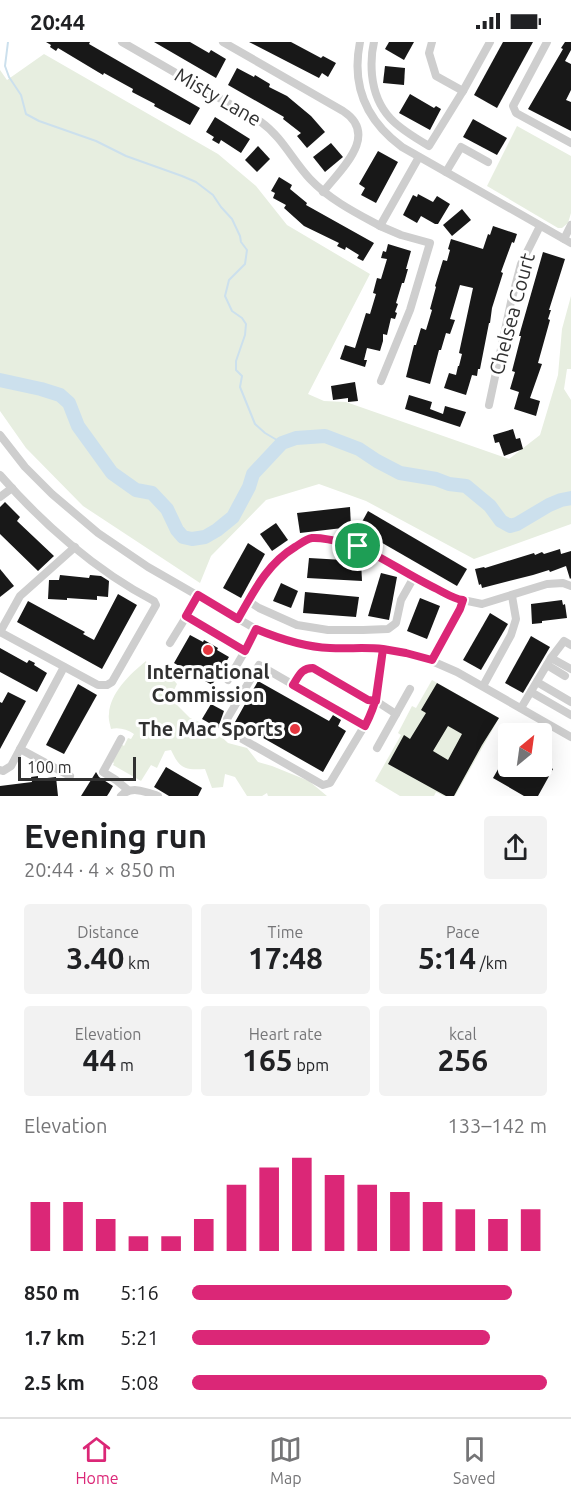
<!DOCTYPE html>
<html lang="en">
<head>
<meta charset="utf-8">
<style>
  :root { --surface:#fff; --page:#f2f2f2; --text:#202124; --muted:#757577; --line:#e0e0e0; --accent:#db2777 }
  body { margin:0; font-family:Ubuntu,sans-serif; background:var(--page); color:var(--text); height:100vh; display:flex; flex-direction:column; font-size:22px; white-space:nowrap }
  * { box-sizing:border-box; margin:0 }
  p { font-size:20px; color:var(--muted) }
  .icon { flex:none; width:33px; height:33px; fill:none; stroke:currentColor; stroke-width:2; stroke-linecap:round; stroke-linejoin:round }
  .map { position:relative; height:754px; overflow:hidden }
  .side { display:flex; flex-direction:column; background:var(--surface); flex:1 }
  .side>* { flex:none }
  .needle { width:39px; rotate:29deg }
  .tools { position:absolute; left:498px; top:681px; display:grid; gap:12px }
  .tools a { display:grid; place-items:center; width:54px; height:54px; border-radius:6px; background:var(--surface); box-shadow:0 6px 24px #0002; font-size:30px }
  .scale { position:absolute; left:18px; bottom:15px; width:118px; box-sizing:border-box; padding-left:6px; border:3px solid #313131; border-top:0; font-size:16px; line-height:21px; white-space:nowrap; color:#313131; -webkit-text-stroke:4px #fff; paint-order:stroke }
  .pin { position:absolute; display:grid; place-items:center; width:51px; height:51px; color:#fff; margin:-26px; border:3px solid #fff; border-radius:50%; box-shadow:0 2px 6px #0007 }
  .round { display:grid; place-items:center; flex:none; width:63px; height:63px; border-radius:6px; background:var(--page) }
  .overview { display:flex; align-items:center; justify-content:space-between; height:102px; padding:0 24px }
  h1 { font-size:33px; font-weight:600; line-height:45px }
  .stats { display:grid; grid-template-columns:repeat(3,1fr); gap:9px; height:102px; padding:6px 24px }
  .stats div { display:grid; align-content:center; border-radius:6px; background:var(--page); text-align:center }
  .stats b { font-size:30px; font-weight:600 }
  .stats small { font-size:16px; font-weight:400 }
  .stats p { font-size:16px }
  .chart { height:168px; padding:12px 24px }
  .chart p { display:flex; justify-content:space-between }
  .chart svg { width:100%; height:108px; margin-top:6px; stroke:var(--accent); stroke-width:6 }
  ul { padding:0 24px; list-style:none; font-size:20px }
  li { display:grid; grid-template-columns:96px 72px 1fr; align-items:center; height:45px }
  li i { height:15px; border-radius:8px; background:var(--accent) }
  .status { display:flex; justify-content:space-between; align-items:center; height:42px; padding:0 30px; background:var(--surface); direction:ltr }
  .status svg { height:16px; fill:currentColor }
  .tab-bar { display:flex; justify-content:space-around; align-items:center; height:84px; border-top:2px solid var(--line); background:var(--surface); font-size:16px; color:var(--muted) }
  .tab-bar a { display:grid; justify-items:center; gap:3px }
  .tab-bar .selected { color:var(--accent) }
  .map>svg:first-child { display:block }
  .green { fill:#e7eee0 }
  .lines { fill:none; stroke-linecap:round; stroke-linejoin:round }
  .stream { stroke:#cce0ed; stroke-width:2 }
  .river { stroke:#cce0ed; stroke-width:14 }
  .building { fill:#181818; fill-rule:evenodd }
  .minor { stroke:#cecece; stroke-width:8 }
  .route-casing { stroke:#fff; stroke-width:12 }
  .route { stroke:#db2777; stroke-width:8 }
  .poi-dot { fill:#e5363f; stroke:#fff; stroke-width:2 }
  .labels { text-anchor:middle; stroke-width:6; stroke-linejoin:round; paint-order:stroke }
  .street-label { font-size:20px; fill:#313131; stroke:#fff }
  .poi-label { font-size:20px; font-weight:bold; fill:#313131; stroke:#fff }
</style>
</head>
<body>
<div class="status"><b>20:44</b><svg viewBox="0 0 49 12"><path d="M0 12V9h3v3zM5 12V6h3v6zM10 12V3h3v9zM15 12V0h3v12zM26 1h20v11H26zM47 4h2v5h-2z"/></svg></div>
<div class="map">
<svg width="571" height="754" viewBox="0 0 571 754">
  <rect width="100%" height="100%" fill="#fff"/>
  <!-- green -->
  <g class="green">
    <path d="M44,12L218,112L256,144L287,183L370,232L308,352L324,359L346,360L509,417L540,393L558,333L562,287L571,254V327H567L564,347L571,358V482L474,517L366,459L319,442L266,458L211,514L200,541L83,464L26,406L0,369V28L7,38Z"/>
    <path d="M517,84L571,114V171L568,181L562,186H558L487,144Z"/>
    <path d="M146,619L148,626L165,628L177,642L170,656L190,676L211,685L228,701L247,706L258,720L272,724L309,739L327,754H268L267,751L262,754H247L235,735L225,732L223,745L212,746L205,727C184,728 180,727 171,708L165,709L157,726L151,723L141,739L113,723L114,721L111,719L120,701L124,704L128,696L131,697L134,692C127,687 118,685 111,687C110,682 108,677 109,672C110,651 130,632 146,619Z"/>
    <path d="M432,638L499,676L455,754H444L436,750L434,754H400L375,739L401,693L398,691L412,664L416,666Z"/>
  </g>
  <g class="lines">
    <!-- stream -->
    <path class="stream" d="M8,0L5,24L9,35L21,53L26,72L39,79L96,99L126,114L182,134L196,140L213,153L221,165L232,177L240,194L241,200L247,208L245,222L229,238L225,254L232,269L242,276L246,282L245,293L236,319V328L242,334L240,345L255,382L265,391L282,401"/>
    <!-- river -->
    <path class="river" d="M0,338L41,347L60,353L69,361L78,384L112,431L136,448L152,451L167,467L177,488L183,495L192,497L205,495L217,488L233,475L249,445L253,432L282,401L296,396L325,394L359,407L377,419L400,431L436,437L449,442L466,444L490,464L501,479L510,484L517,482L549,463L561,458L571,456"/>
  </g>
  <!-- building -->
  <g class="building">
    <path d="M46,0H90L89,2L200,66L190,83L154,64L155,62L132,50L133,47L104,31L103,33L58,6L56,9L50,5L51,3Z"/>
    <path d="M154,0H190L209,11L211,8L226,17L216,36Z"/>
    <path d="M249,0H291L321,16L323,14L336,21L328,35L322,31L319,36Z"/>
    <path d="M389,0H414L404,18L385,7Z"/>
    <path d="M503,0H533L497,66L474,53Z"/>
    <path d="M565,0H571V8L565,19L571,22V48L566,58L571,60V89L528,67L563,7L561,6Z"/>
    <path d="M385,24L405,26L404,43L383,41Z"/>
    <path d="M237,26L254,35L255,33L270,42L269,45L287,54L311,74L325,90L307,106L297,94L301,91L283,77L284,75L228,43Z"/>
    <path d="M410,52L434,66L436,64L441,67L430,88L399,71Z"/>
    <path d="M215,75L250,97L241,111L221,98L219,102L212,98L214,95L206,90Z"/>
    <path d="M473,77L507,96L497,113L463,95Z"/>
    <path d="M331,101L343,115L325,130L313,115Z"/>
    <path d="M258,104L270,117L257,130L245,118Z"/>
    <path d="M378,109L398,120L376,161L361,153L365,146L359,142Z"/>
    <path d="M279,135L292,143L290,147L307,161L306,163L374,201L363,219L357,216L359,213L346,205L345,208L337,204L339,201L304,184L284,166L286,163L273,156L275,151L271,149Z"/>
    <path d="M418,152L433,160L437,154L450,162L438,182H435L421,174L417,181L403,173L413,153L417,155Z"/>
    <path d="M462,167L471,178L452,194L443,183Z"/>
    <path d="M493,184L517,192L514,201L512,200L501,230L503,231L492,266L490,281H489L480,327H478L477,334L472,333L466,353L444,346L449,331L456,333L458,324H459L462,312L459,311L473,246L460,243L450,277L455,278L450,292L446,291L441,308H439L430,342L406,335L414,303H416L421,286L426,288L432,268L430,267L436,245L435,244L443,218L447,219L450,208L448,207L451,197L483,207L488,192L490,193Z"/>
    <path d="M388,202L411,209L406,227H408L404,241H402L396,261L398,262L395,270L397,271L395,277L391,276L387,293L383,292V299L380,309L367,306L364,318H367L365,325L340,317L345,303L355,306L366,271L370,272L376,252L373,251L377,236L381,237L387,217L381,216L383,209L386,210Z"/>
    <path d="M543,210L565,217L549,268H551L548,277L550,278L538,321L542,322L530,356L540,359L536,374L514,367L519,350L510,347L515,330L512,329L521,294H519Z"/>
    <path d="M355,340L358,359L348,360V356L333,358L331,344Z"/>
    <path d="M409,353L432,360L430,367L443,372L445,364L466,370L460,385L405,367Z"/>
    <path d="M513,387L516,397L520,396L523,407L504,414L499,400L495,401L493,393Z"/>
    <path d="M5,460L20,475L17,479L54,514L38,529L0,492V465Z"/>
    <path d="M350,465L351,485L300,491L297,471Z"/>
    <path d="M368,469L467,527L457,544L358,487Z"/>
    <path d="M276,481L288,498L272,509L260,492Z"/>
    <path d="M248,501L265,512L241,556L223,546Z"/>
    <path d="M560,507L561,512L571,509V536L570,537L566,524L550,530L549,528L533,533L482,546L481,542L479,543L475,527L484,525L485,526L534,511L535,513L542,510L544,512Z"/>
    <path d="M309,516L361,519L362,539L307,536Z"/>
    <path d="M0,527L14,544L0,555Z"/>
    <path d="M381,531L397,535L389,578L368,574Z"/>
    <path d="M60,533L89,536L90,533L101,534L109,539L108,555L97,554V558L67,556V558L48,557L49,538H59Z"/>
    <path d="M281,541L298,549L291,566L273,559Z"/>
    <path d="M305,550L359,555L356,575L303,571Z"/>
    <path d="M118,552L137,563L102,627L17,580L28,559L85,590L83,592L94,598Z"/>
    <path d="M420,556L440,564L427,597L407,589Z"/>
    <path d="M562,558L563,563L565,562L567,576L542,579V581L532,582L531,562Z"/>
    <path d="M490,571L508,582L481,628L463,618Z"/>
    <path d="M190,593L203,600L204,598L218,606L217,608L229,615L212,643L174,621Z"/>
    <path d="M531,594L550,605L523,651L505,641Z"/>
    <path d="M0,606L27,621L29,618L35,621L34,623L47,631L37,650L0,630Z"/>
    <path d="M258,639L329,679L333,673L341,678L338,684L346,689L323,730L235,680Z"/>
    <path d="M437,641L499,676L482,703L454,754H446L388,722L404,693L410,697L426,671L421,668ZM448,684L462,692L448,718L433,709Z"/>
    <path d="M78,642L97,653L64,712L46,703Z"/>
    <path d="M8,650L26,659L0,707V660L2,661Z"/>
    <path d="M211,662L224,669L218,686L202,677Z"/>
    <path d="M508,710V724H542V720L553,727L538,754H524L493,736Z"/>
    <path d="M166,725L202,746L198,754H169L154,745Z"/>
    <path d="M96,730L99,735L113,744L109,751L107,754H81Z"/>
    <path d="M38,734V737L56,735L58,754H0V744L32,740L31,735Z"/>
  </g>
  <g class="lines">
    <!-- minor -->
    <g class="minor">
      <path d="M122,0L261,80C282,95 293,119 310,137C330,158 356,171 380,184L419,115"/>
      <path d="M223,0L343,69C380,93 341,127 323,150"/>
      <path d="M360,0C351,44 367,79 402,105L571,201"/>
      <path d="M374,0C371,12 371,21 372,33C376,72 398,86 429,104L463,49"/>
      <path d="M432,0L429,11L436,34L463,49L490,0"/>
      <path d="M547,0L513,64L516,71L571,101"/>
      <path d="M446,130L461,105L488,120"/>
      <path d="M380,184L401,193L430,201L410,268L381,339"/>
      <path d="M564,197L571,183"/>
      <path d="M489,363L511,260L521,222L540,184"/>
      <path d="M0,393L25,425L52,452L98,491L148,525L256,587L286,598L314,605L331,606H379L406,611L425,616L457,630L571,695"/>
      <path d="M0,433C42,481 96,529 154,559L156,563L112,640L107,643H98L0,590"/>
      <path d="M0,455L12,446"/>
      <path d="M198,553L186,575L245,609L256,587"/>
      <path d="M248,559L259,566L297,583L328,588H363L388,587L396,581L401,558L414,535"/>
      <path d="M238,577L259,540L273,522L288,509L309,496H320L358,504L376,512L406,531L458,557L482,562L547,542L563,541L571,544"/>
      <path d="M0,590L20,554L75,505"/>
      <path d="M170,601L186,575"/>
      <path d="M551,616L564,599L571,603"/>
      <path d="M432,618L460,567L463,558"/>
      <path d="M547,623L565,634"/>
      <path d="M228,638L245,609"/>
      <path d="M537,640L571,660"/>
      <path d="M293,643C299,634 301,625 313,626L368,658L376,659L396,672"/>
      <path d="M483,644L511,593L516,577L512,554"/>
      <path d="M531,650L571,673"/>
      <path d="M521,666L551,616L571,627"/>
      <path d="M365,684L259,623L227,677L226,684L230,690L323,743L330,741L374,668L383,607"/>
      <path d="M121,697L103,730L116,738L128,748"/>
      <path d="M377,706L410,647"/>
      <path d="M20,707L70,734"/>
      <path d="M0,728L3,729L11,724L64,625"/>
      <path d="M121,754C131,743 146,750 158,754"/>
    </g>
  </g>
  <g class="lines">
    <!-- route casing -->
    <g class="route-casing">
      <path id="route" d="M358,504C344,501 326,495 312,496C306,497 300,502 295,505C267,522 254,549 238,577L198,553L186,574L245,609L256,587C280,597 304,605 330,606C348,607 366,605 383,607L376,659L368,658L313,626C301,626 299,634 293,643L365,684C370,674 374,666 376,655L383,607L406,611L432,618L460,567L463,558C454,557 445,551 437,547C410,534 385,517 358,504"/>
    </g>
    <!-- route -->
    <use href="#route" class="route"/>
  </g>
  <!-- markers -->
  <g class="poi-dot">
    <circle cx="208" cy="608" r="6"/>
    <circle cx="295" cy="687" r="6"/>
  </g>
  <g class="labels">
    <!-- street labels -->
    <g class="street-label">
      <text transform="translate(218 55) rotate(30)" y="7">Misty Lane</text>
      <text transform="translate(512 272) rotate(-75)" y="7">Chelsea Court</text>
    </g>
    <!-- poi labels -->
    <g class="poi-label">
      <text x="208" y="637">International<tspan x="208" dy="23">Commission</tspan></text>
      <text x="283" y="694" text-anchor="end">The Mac Sports</text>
    </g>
  </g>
</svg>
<div class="tools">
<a><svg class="needle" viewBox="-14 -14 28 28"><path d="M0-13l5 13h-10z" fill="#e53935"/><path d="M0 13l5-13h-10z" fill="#757577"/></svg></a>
</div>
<div class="scale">100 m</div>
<div class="pin" style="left:358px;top:504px;background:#1e9e55"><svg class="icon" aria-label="arrive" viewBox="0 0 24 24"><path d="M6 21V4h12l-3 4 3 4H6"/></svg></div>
</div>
<section class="side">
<div class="overview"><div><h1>Evening run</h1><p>20:44 · 4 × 850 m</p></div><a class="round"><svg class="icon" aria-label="share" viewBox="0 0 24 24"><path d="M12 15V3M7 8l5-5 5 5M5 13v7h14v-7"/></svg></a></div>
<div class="stats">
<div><p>Distance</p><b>3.40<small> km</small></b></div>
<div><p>Time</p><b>17:48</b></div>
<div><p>Pace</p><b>5:14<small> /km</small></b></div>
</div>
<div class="stats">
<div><p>Elevation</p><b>44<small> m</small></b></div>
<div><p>Heart rate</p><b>165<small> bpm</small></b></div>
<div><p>kcal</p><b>256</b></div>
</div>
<div class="chart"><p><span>Elevation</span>133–142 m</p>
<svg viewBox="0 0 160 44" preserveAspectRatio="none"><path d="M5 44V24M15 44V24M25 44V31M35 44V38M45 44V38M55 44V31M65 44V17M75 44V10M85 44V6M95 44V13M105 44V17M115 44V20M125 44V24M135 44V27M145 44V31M155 44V27"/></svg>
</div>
<ul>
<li><b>850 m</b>5:16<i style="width:90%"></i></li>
<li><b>1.7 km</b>5:21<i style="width:84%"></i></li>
<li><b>2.5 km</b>5:08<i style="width:100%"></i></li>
</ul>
</section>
<nav class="tab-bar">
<a class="selected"><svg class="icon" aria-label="home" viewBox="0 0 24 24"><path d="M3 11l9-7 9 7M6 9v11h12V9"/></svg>Home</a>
<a><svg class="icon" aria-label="map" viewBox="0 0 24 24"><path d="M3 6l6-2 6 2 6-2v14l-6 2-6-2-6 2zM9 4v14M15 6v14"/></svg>Map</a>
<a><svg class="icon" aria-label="saved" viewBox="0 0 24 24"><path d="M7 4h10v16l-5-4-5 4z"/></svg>Saved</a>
</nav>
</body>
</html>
